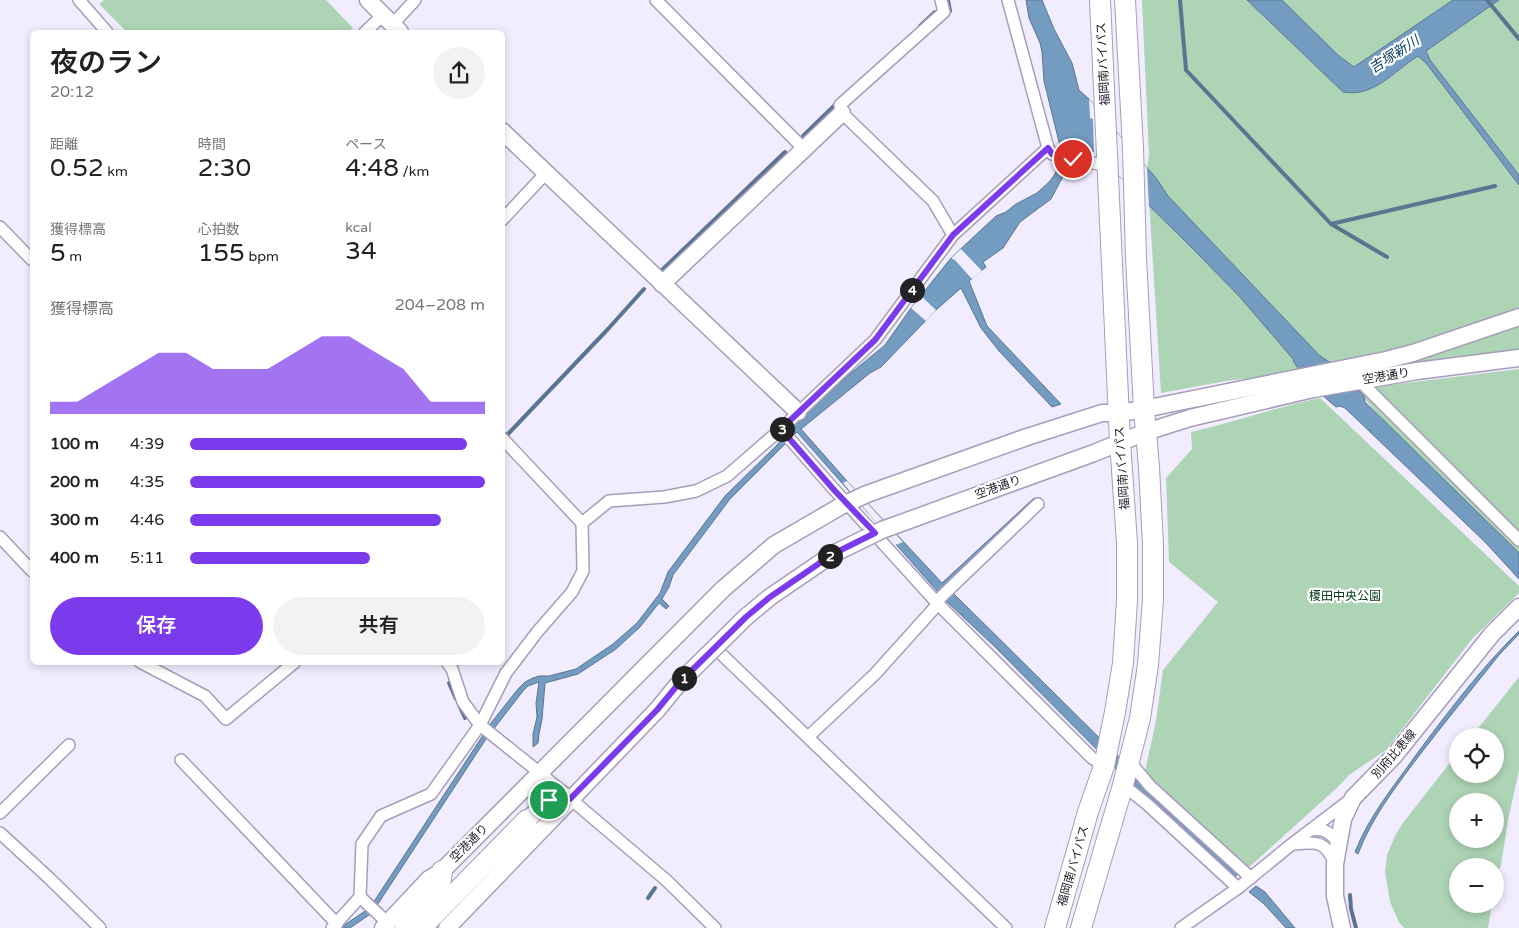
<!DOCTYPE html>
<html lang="ja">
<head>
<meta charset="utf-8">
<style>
  :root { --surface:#fff; --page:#f2f2f2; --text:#222; --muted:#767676; --accent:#7c3aed }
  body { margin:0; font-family:"Varela Round","Noto Sans JP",sans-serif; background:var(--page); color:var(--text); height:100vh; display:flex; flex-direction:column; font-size:19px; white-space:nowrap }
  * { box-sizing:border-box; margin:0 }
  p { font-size:16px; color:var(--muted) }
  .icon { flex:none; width:28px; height:28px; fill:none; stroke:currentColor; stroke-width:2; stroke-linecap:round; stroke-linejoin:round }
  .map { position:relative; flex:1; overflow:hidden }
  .sheet { position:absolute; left:30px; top:30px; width:475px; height:635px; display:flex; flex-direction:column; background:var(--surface); border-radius:8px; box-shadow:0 2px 8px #0003 }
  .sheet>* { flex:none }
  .fabs { position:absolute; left:1449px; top:728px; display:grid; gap:10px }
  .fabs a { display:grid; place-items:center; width:55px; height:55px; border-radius:50%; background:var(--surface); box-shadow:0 2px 8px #0003; font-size:25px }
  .pin { position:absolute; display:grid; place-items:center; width:42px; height:42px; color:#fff; margin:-21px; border:2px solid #fff; border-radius:50%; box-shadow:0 1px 5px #0007 }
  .km { position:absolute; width:25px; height:25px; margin:-12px; border-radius:50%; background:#222; color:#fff; font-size:14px; line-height:25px; text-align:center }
  .round { display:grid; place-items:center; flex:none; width:52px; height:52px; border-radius:26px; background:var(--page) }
  .headline { display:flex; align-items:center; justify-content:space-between; height:85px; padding:0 20px }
  h1 { font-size:28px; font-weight:600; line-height:38px }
  .stats { display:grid; grid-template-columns:repeat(3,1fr); gap:8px; height:85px; padding:5px 20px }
  .stats div { display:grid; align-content:center }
  .stats b { font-size:25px; font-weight:600 }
  .stats small { font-size:14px; font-weight:400 }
  .stats p { font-size:14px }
  .chart { height:140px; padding:10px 20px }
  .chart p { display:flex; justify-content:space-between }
  .chart svg { width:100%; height:90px; margin-top:5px; fill:var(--accent); opacity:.7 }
  .primary-button { display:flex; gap:10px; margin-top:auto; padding:10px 20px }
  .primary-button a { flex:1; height:58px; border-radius:30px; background:var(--accent); color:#fff; font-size:20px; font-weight:600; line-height:58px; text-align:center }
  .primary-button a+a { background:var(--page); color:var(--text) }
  ul { padding:0 20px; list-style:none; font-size:16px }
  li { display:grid; grid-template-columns:80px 60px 1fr; align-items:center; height:38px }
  li i { height:12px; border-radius:6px; background:var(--accent) }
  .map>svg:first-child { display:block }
  .green { fill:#add4b4; fill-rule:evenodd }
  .water { fill:#739cc0; stroke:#5a7592 }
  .pier { fill:#f2ecff }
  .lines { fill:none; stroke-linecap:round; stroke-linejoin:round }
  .stream { stroke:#5a7592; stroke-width:4 }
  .street-casing { stroke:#a79dba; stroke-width:14 }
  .secondary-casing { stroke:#a79dba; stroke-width:19 }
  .highway-casing { stroke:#a79dba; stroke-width:22 }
  .street { stroke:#fff; stroke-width:11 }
  .secondary { stroke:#fff; stroke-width:16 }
  .highway { stroke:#fff; stroke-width:20 }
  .secondary-bridge-casing { stroke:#a79dba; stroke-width:19; stroke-linecap:butt }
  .secondary-bridge { stroke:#fff; stroke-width:16 }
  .route-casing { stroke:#fff; stroke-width:10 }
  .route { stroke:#7c3aed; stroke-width:6 }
  .labels { text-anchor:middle; stroke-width:4.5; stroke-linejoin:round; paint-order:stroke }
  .street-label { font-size:12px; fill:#1f1b26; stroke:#fff }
  .park-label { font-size:12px; fill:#053b18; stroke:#fff }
  .water-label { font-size:14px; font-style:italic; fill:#0b3d60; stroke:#fff }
</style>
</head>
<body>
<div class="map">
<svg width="1519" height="928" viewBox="0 0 1519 928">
  <rect width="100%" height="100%" fill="#f2ecff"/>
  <!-- green -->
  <g class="green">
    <path d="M104,0H326L353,28L349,32H127L99,4Z"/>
    <path d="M1142,0H1247L1343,92C1372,98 1397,72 1418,56L1426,63L1519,185V309L1383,354L1279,375L1226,381L1161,393L1147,168L1149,155Z"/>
    <path d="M1282,0H1453L1354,67L1338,55Z"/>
    <path d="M1499,0H1519V175L1430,60L1426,51L1441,41Z"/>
    <path d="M1519,325V350L1415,364V362Z"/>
    <path d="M1519,369V579L1358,391L1390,385Z"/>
    <path d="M1320,398L1519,586V593L1472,639L1386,750L1349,775L1339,786L1247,869L1144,776L1156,721L1163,670L1218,602L1169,562L1166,478L1192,449L1191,432C1235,422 1277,407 1320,398Z"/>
    <path d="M1519,677V770L1508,820L1501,865L1495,880V866H1458V904H1492L1488,928H1404L1399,922L1390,902L1385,871L1387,855L1395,836L1402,824L1457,754L1458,774H1495V736H1472ZM1458,801H1495V839H1458Z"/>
  </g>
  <!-- water -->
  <g class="water">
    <path d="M1026,0H1042L1054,29L1072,63L1079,90L1089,99L1147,168C1156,176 1161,186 1168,196L1319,355L1332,364L1364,396L1365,402L1519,553V579L1485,542L1345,408L1340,406L1336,407C1320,394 1305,379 1293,361L1294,360L1239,296L1196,252L1095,152L1081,147L1077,148L1072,153L1068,167L1051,199L1020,222L1003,248L983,262L986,267L969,281L987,326L1061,404L1052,407L999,351L981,328L961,288L936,310L881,367L870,373L801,429L847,481L942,583L1034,498L1038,500L952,592L1143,781L1148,787L1238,874L1234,878L1139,792L993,645L944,599L797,432L730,499L673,575L669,587L662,599L669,606L666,609L659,603L640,627L616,649L578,674L545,683L542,719L539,734L538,743L533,747V734L537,717L536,703L539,682L528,686L523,691L486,739L372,913L350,928H340L368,909L373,903L491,723L518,689L525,682L533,678L539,676H549L576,669L613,644L637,623L660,593L668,572L725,496L777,445L800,415L885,345L911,308L951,258L996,216L1006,212L1016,204L1037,193L1050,181L1055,174L1059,164L1060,146L1044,81L1042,52L1040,43L1029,18Z"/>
    <path d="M1247,0H1282L1338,55L1354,67L1453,0H1499L1426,51L1430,60L1519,175V185L1426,63L1418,56C1395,71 1373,98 1343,92Z"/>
    <path d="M1519,631V634L1499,655C1472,689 1445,722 1418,757C1395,788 1372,817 1358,854L1355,852C1369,816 1394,786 1416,755C1448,712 1481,668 1519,631Z"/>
    <path d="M1256,886L1265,892L1295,928H1286L1263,903L1249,892Z"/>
  </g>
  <!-- pier -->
  <g class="pier">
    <path d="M1089,99L1147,168L1149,207L1097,153L1094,154L1093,119L1090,118Z"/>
    <path d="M961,249L982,271L972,279L955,260L951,258Z"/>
    <path d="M921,296L936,310L926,321L911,308Z"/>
    <path d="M847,481L903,542L895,545L843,483Z"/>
  </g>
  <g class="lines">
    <!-- stream -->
    <g class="stream">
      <path d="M948,0L950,11"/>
      <path d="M1180,0L1186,70L1331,224L1495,186"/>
      <path d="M1487,0L1519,39"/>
      <path d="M920,26L935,12"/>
      <path d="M803,136L838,102"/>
      <path d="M1331,224L1387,257"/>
      <path d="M662,270L785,152"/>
      <path d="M507,435L608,329L644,289"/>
      <path d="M449,683L456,699"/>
      <path d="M459,705L465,718"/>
      <path d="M1350,895L1351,909L1356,928"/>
      <path d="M648,898L655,888"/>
    </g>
    <!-- street casing -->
    <g class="street-casing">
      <g id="street">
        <path d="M79,0L107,32"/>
        <path d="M656,0L804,149"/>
        <path d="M941,0L944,12L840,105L842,113L933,201L953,235"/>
        <path d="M1008,0L1048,148L1052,154L1108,166"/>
        <path d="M392,25L415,0"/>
        <path d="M365,32L382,16"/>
        <path d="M502,220L546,173"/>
        <path d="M0,227L32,260"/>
        <path d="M1359,380L1519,540"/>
        <path d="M781,429L831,486L938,604L1092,758L1104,766"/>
        <path d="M502,438L582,523"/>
        <path d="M0,537L32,571"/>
        <path d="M715,648L1006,928"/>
        <path d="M140,662L205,696L226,719L295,662"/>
        <path d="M447,662L452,669L463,702L480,725L540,773L666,880L715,928"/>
        <path d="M808,737L875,674L938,604L940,598L1038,504"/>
        <path d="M181,760L337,924"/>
        <path d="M1129,761L1150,786L1251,878"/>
        <path d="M1123,785L1147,804L1238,888"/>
        <path d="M0,813L69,745"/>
        <path d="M1311,830C1325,828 1331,833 1339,844"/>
        <path d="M0,833L49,878L100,928"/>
        <path d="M1293,844C1317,842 1325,840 1335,864"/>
        <path d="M360,897L388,923"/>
        <path d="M332,928L360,897L362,844L381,816L431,794L480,725L506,673L538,631L572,592L583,571L582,523L609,501L664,497L696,491L727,476L781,429L875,340L953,235L1048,148"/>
        <path d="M1181,928L1238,888L1292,844L1351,799"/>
      </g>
    </g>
    <!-- secondary casing -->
    <g class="secondary-casing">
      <g id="secondary">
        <path d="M368,0L400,32"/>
        <path d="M502,131L798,412"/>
        <path d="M662,284L842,113"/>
        <path d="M882,530L1094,453L1146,432L1190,418L1313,389L1417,371L1519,358"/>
        <path d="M527,820L549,800L560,793L570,799"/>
        <path d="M383,928L429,879L442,871L723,589L774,545L841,506L867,494L1027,437L1102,413H1119L1144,409L1386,360L1413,353L1519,317"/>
        <path d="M447,928L657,710"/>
        <path d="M1342,928L1335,896V864L1343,819L1353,798L1394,756L1492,634L1519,607"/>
      </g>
    </g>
    <!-- highway casing -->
    <g class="highway-casing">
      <g id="highway">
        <path d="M405,928L416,917L440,886L442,871"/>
        <path d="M421,928L527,820"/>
        <path d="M1055,928L1088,812L1104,766L1115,712L1123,663L1127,600V543L1120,441L1100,0"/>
        <path d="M1081,928L1123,785L1140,718L1148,665L1153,599V545L1149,467L1144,409L1136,258L1133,148L1125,0"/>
      </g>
    </g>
    <!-- street -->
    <use href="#street" class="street"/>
    <!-- secondary -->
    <use href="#secondary" class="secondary"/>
    <!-- highway -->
    <use href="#highway" class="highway"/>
    <!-- secondary-bridge casing -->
    <g class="secondary-bridge-casing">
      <path id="secondary-bridge" d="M657,710L680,682L746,617L770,597L833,554L882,530"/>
    </g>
    <!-- secondary-bridge -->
    <use href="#secondary-bridge" class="secondary-bridge"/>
  </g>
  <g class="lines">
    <!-- route casing -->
    <g class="route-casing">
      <path id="route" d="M549,800L560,793L570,799L657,710L680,682L746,617L770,597L833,554L875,533L835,491L781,429L875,340L953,235L1048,148L1052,154L1073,159"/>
    </g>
    <!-- route -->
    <use href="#route" class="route"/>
  </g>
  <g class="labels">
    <!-- street labels -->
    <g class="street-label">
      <text transform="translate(1103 64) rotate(-93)" y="4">福岡南バイパス</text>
      <text transform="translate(1386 376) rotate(-9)" y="4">空港通り</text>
      <text transform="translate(1122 468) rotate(-94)" y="4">福岡南バイパス</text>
      <text transform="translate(998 487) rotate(-20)" y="4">空港通り</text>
      <text transform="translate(1394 754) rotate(-49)" y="4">別府比恵線</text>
      <text transform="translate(469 843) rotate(-45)" y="4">空港通り</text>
      <text transform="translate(1073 866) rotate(-74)" y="4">福岡南バイパス</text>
    </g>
    <!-- park labels -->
    <g class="park-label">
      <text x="1345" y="600">榎田中央公園</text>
    </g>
    <!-- water labels -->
    <g class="water-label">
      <text transform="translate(1394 54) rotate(-33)" y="5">吉塚新川</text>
    </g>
  </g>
</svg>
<div class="fabs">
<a><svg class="icon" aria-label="locate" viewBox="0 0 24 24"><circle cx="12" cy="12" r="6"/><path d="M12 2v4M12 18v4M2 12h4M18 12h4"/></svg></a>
<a>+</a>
<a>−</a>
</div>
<div class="pin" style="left:549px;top:800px;background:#1e9e55"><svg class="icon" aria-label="arrive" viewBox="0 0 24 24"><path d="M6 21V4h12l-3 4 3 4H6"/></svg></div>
<div class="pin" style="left:1073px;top:159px;background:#d93025"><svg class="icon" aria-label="check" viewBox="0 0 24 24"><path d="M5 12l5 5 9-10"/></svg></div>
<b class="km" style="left:684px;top:678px">1</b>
<b class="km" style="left:830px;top:556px">2</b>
<b class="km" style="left:782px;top:429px">3</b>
<b class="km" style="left:912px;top:290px">4</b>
<section class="sheet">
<div class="headline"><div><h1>夜のラン</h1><p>20:12</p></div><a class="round"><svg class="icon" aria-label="share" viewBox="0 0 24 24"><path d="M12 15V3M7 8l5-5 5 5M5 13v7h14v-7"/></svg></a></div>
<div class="stats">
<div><p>距離</p><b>0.52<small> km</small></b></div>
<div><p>時間</p><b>2:30</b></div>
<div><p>ペース</p><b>4:48<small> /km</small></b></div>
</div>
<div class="stats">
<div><p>獲得標高</p><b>5<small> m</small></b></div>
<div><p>心拍数</p><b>155<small> bpm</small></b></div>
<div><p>kcal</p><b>34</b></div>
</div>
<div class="chart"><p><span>獲得標高</span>204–208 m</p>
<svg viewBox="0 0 160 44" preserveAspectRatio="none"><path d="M0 44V38L10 38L20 30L30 22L40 14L50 14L60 22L70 22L80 22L90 14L100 6L110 6L120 14L130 22L140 38L150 38L160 38V44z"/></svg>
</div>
<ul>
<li><b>100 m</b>4:39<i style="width:94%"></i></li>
<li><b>200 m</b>4:35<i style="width:100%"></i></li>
<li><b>300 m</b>4:46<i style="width:85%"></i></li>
<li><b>400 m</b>5:11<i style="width:61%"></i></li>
</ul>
<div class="primary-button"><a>保存</a><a>共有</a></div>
</section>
</div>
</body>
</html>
